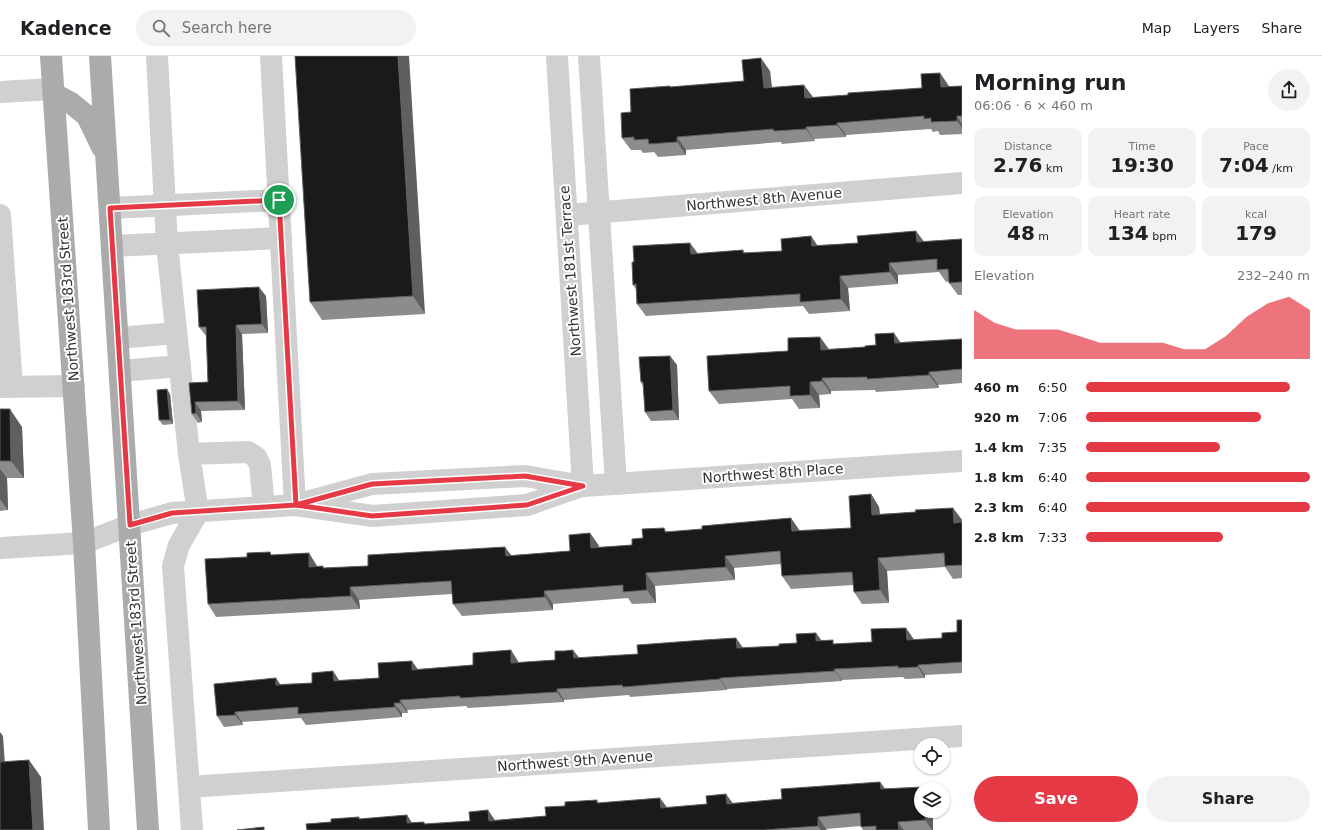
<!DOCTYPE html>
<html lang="en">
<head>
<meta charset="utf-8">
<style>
  :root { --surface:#fff; --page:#f2f2f2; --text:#202124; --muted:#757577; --line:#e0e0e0; --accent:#e63946 }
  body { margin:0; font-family:"DejaVu Sans",sans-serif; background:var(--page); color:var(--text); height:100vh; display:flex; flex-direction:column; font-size:15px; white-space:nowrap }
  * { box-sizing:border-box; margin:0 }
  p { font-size:13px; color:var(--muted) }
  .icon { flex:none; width:22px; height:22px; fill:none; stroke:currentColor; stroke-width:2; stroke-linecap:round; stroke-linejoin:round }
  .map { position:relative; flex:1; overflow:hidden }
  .sheet { display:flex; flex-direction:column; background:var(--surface); width:360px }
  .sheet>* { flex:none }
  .buttons { position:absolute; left:914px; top:682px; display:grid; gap:8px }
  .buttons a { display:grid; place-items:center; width:36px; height:36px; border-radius:50%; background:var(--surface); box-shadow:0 1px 3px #0004; font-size:20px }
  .pin { position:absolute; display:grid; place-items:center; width:34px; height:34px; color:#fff; margin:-17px; border:2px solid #fff; border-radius:50%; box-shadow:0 1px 4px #0007 }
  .round { display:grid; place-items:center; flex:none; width:42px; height:42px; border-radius:21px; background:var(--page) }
  .overview { display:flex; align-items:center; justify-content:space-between; height:68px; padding:0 12px }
  h1 { font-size:22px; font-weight:700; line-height:30px }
  .metrics { display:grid; grid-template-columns:repeat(3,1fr); gap:6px; height:68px; padding:4px 12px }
  .metrics div { display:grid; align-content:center; border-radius:10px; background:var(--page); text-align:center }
  .metrics b { font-size:20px; font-weight:700 }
  .metrics small { font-size:11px; font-weight:400 }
  .metrics p { font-size:11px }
  .chart { height:112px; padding:8px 12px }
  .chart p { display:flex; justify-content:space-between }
  .chart svg { width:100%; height:72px; margin-top:4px; fill:var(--accent); opacity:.7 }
  .button { display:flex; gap:8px; margin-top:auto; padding:8px 12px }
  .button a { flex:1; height:46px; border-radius:24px; background:var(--accent); color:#fff; font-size:16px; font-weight:700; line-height:46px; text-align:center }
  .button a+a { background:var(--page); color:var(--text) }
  ul { padding:0 12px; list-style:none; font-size:13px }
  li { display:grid; grid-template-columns:64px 48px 1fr; align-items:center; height:30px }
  li i { height:10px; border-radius:5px; background:var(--accent) }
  header { display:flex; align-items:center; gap:24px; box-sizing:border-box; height:56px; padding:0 20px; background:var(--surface); border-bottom:1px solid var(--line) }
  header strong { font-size:19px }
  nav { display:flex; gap:22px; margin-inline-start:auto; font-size:14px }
  .search { width:280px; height:36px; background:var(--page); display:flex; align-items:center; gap:10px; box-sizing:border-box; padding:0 14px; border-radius:22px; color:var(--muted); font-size:15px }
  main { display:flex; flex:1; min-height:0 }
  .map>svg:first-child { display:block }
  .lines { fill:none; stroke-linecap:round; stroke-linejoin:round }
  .minor { stroke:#d0d0d0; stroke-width:22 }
  .major { stroke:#ababab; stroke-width:22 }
  .wall { fill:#8c8c8c }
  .shaded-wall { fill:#5f5f5f }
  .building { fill:#1a1a1a; stroke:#5f5f5f }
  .route-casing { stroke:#fff; stroke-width:8 }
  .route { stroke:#e63946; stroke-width:5 }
  .labels { text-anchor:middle; stroke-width:4; stroke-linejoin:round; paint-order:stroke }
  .street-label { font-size:14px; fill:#333; stroke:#fff }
</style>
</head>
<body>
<header>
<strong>Kadence</strong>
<div class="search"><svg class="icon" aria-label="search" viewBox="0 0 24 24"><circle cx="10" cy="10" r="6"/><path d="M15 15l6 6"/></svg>Search here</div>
<nav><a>Map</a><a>Layers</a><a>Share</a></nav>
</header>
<main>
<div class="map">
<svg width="962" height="774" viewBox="0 0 962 774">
  <rect width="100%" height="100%" fill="#fff"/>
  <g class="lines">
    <!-- minor -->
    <g class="minor">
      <path d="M157,0L167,188L189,398"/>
      <path d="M271,0L295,449"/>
      <path d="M557,0L583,430"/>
      <path d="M589,0L616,428"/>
      <path d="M0,36L53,33"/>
      <path d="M110,152L279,144"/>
      <path d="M0,159L12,330"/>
      <path d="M567,159L962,127"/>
      <path d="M112,190L281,182"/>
      <path d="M118,282L176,277"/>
      <path d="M120,315L180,310"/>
      <path d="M0,331L74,330"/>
      <path d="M295,449L372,428L525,420L583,430L962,405"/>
      <path d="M0,492L84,487L130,469L172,457L295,449L373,460L527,449L581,430"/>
      <path d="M189,731L962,680"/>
      <path d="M192,774L173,510L179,489L198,456L189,398L248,396L256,401L260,409L264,451"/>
    </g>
    <!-- major -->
    <g class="major">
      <path d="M51,0L84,487L99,774"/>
      <path d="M100,0L148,774"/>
      <path d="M54,38L71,47L87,60L102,91"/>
    </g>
  </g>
  <!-- wall -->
  <g class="wall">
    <path d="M295,0L425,258L322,264L310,246Z"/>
    <path d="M770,15L772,31L813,42L922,32L940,17L949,31L962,30V78L940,79L938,75L933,76L931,73L846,79V81L814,83L815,85L782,88L781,86L686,94V99L658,101L654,96L643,97L641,94H631L622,82L631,56L670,30L671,31L744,25Z"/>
    <path d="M811,180L817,189L924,186L962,183V239H958L949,227V225L946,226L939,216L898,219V228L848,232L850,255L809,258L803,250L646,260L637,248L636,233L633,229L634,206L690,187L697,198L743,194L745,197L782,195Z"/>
    <path d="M266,240L268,277L242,278L245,354L201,355L202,366L198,367L192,358L189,327L208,326L206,280L199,271Z"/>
    <path d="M820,281L829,293L865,291L876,289L901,286L962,283V327L938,329L939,332L876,336L875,334L831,335V338L819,339L820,352L799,353L792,343L719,348L709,335Z"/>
    <path d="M670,300L677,309L679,364L651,365L645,356L643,330L641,326Z"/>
    <path d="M170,338L173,368L163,369L159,364Z"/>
    <path d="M0,353L22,371L24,422H7L8,454L0,455Z"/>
    <path d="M871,438L879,451L880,458L916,456L953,452L962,464V522L953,523L945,511L887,515L889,547L862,548L854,536L853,529L791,533L782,520L781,508L734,512L735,524L655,530L656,547L632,548L628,542L553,548V554L462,560L453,548L452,538L359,544L360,553L216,561L208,548L273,499L309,497L317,511L324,512L368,510L570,495L590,477L599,490V491L632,489L643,482L664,472L667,476L800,475L851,472Z"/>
    <path d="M962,564V617L925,619V622L905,623L903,621L842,624V625L727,633V634L630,641L629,639L564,644V646L468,652L466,650L407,654L408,657H402V661L306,669L301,662L242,666L243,669L224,671L217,660L276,622L280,628L312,627L333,615L339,624L379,622L418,613L473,609L518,605V607L638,598L736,582L743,592L779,590L797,587L816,577L822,585L835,588L872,586L913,582L914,584L942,582L957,576Z"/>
    <path d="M880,726L885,733L923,731L933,774H863L861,770L826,773L827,774H307L360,763L407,759L412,767L424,766L425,768L495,764L546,760L597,744L598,747L667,752L782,743Z"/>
  </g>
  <!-- shaded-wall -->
  <g class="shaded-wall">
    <path d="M398,0H409L425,258L413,240Z"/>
    <path d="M761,2L770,15L773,44L764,32Z"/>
    <path d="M940,17L949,30L950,44L941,31Z"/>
    <path d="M804,29L813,41L805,42Z"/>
    <path d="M957,60L962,68V72L957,65Z"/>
    <path d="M837,67L846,79V81L837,69Z"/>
    <path d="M806,71L814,83L815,85L806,73Z"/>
    <path d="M677,81L686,94V99L677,86Z"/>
    <path d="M916,175L925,187L917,186Z"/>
    <path d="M811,180L819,192L812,190Z"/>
    <path d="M690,187L699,199L691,198Z"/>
    <path d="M889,207L898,219V228L890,216Z"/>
    <path d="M840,220L848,232L850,255L841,243Z"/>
    <path d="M259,231L266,240L268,277L262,268Z"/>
    <path d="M236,269L242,278L245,354L238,345Z"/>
    <path d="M894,277L903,290L895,287Z"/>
    <path d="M820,281L829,294H821Z"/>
    <path d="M670,300L677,309L679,364L673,354Z"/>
    <path d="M929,316L938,329L939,332L929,319Z"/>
    <path d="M822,322L831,335V338L822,325Z"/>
    <path d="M810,326L819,339L820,352L810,339Z"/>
    <path d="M167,333L170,338L173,368L170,364Z"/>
    <path d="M195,346L201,355L202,366L196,357Z"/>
    <path d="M10,353L22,371L24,422L11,405Z"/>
    <path d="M0,413L7,422L8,454L0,443Z"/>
    <path d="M871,438L879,451L881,471L872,459Z"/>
    <path d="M953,452L962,464V478L954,467Z"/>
    <path d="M791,462L800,475H792Z"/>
    <path d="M590,477L599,490L600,505L591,492Z"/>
    <path d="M505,491L514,503L506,500Z"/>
    <path d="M309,497L317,510L318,524L309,511Z"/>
    <path d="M725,500L734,512L735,524L726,511Z"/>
    <path d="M878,502L887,515L889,547L880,534Z"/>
    <path d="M646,517L655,530L656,547L647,534Z"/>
    <path d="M350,531L359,544L360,553L351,540Z"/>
    <path d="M544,535L553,548V554L545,541Z"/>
    <path d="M906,572L913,582L914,594L907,584Z"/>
    <path d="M816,577L823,587L816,585Z"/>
    <path d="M736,582L743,592H737Z"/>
    <path d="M511,594L518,605L519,617L511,607Z"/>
    <path d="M573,594L581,604L574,602Z"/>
    <path d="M412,605L419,615L412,614Z"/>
    <path d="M918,609L925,619V622L918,611Z"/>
    <path d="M834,613L842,624V625L835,615Z"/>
    <path d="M333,615L340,626L334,625Z"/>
    <path d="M276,622L283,633L276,629Z"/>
    <path d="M720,622L727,633V634L720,623Z"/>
    <path d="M557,633L564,644V646L557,636Z"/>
    <path d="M400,644L407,654L408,657L400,647Z"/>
    <path d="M394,647L402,657V661L395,651Z"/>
    <path d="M235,656L242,666L243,669L235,659Z"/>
    <path d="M0,676L3,680L6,724L0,715Z"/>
    <path d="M29,704L41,721L44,774H33Z"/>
    <path d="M880,726L889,738L881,733Z"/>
    <path d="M726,738L735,750L727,748Z"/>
    <path d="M660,742L669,754L661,752Z"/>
    <path d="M488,754L497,767L489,765Z"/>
    <path d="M925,755H933V774H932L925,764Z"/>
    <path d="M407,759L415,772L407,767Z"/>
    <path d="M818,761L826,773L827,774H821L818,770Z"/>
    <path d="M898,766L904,774H899Z"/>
  </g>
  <!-- building -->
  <g class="building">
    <path d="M295,0H398L413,240L310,246Z"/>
    <path d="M761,2L764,32L804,29L805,42L848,39V37L922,32L921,18L940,17L941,31L962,30V60H957V65L931,66V62L924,63V60L837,67V69L806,71V73L774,75L773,73L677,81V86L649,88L648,83L634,84V81L622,82L621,57L631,56L630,33L670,30V31L744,25L742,4Z"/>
    <path d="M916,175L917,186L962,183V226L949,227L948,213L937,214V203L889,207L890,216L840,220L841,243L800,246V238L637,248L636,228L633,229L632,206H634L633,190L690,187L691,198L743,194V197L782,195L781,183L811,180L812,190L858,187L857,180Z"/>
    <path d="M259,231L262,268L236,269L238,345L195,346L196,357L192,358L189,327L208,326L206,271H199L197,234Z"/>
    <path d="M894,277L895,287L962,283V313L929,316V319L867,323V321L822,322V325L810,326V339L790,340V330L709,335L707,300L788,295V282L820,281L821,294L865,291V290L876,289L875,278Z"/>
    <path d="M670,300L673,354L645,356L643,326H641L639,301Z"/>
    <path d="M167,333L170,364H159L157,334Z"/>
    <path d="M0,353H10L11,405H0Z"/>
    <path d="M871,438L872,459L916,456L915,454L953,452L954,467L962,466V509L945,510L944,497L878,502L880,534L854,536L852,516L782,520L780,495L725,500L726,511L646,517L647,534L623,536V529L544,535L545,541L453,548L451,525L350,531L351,540L208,548L205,503L247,501V497L270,496L271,499L309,497V511L323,510V512L368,510V499L505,491L506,500L570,495L569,479L590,477L591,492L632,489V483L643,482L642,473L664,472L665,476L702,473V470L791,462L792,475L851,472L849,440Z"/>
    <path d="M957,564H962V606L918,609V611L898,612V610L834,613L835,615L720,622V623L623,631L622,629L557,633V636L460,642V640L400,644V647H394L395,651L298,658V651L235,656V659L217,660L214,628L276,622V629L312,627V617L333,615L334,625L379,622L378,607L412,605V614L473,609V597L511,594V607L555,604V595H564L573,594L574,602L638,598L637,589L704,584L736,582L737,592L779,590V588L797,587L796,578L816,577V585L833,584V588L872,586L871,573L906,572L907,584L942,582V577L957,576Z"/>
    <path d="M29,704L33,774H0V706Z"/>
    <path d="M880,726L881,733L923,731V733H921V755H925V764L898,766L899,774H876V770L861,771L860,757L818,761V770L763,774H307L306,768L331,766V763L359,761V763L407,759V767L424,766V768L470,765L469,756L488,754L489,765L546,760L545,751L565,750V746L597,744V747L660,742L661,752L707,748L706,740L726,738L727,748L782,743L781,733Z"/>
    <path d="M264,771V774H237Z"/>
  </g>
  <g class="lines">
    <!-- route casing -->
    <g class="route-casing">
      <path id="route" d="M279,144L110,152L130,469L172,457L296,449L372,428L525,420L583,430L527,449L372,460L296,449L279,144"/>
    </g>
    <!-- route -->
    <use href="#route" class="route"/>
  </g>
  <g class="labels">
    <!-- street labels -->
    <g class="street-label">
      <text transform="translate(764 143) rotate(-5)" y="5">Northwest 8th Avenue</text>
      <text transform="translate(570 215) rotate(-94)" y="5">Northwest 181st Terrace</text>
      <text transform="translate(68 243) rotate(-94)" y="5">Northwest 183rd Street</text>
      <text transform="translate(773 417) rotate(-4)" y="5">Northwest 8th Place</text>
      <text transform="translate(136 567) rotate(-94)" y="5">Northwest 183rd Street</text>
      <text transform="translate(575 705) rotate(-4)" y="5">Northwest 9th Avenue</text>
    </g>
  </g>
</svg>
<div class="buttons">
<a><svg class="icon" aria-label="locate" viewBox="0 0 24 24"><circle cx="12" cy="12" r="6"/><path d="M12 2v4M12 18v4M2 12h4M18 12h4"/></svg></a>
<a><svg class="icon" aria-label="layers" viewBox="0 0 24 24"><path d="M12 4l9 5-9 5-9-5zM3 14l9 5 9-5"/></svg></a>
</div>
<div class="pin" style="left:279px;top:144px;background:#1e9e55"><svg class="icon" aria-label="arrive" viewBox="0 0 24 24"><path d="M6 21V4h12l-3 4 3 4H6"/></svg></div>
</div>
<section class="sheet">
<div class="overview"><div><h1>Morning run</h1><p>06:06 · 6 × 460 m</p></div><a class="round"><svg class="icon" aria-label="share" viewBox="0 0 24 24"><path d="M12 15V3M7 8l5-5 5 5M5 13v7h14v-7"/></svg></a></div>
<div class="metrics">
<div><p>Distance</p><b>2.76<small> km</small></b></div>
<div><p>Time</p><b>19:30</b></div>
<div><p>Pace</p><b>7:04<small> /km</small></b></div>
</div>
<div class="metrics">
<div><p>Elevation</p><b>48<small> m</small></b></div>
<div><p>Heart rate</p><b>134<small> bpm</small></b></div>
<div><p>kcal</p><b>179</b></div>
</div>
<div class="chart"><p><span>Elevation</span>232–240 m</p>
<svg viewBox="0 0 160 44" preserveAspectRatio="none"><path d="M0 44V14L10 22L20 26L30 26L40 26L50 30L60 34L70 34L80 34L90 34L100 38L110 38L120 30L130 18L140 10L150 6L160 14V44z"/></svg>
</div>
<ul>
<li><b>460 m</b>6:50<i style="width:91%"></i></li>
<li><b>920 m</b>7:06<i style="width:78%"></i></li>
<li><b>1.4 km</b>7:35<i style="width:60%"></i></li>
<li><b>1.8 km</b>6:40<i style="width:100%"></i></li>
<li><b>2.3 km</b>6:40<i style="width:100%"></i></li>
<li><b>2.8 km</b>7:33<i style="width:61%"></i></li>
</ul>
<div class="button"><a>Save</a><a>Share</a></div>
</section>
</main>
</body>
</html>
